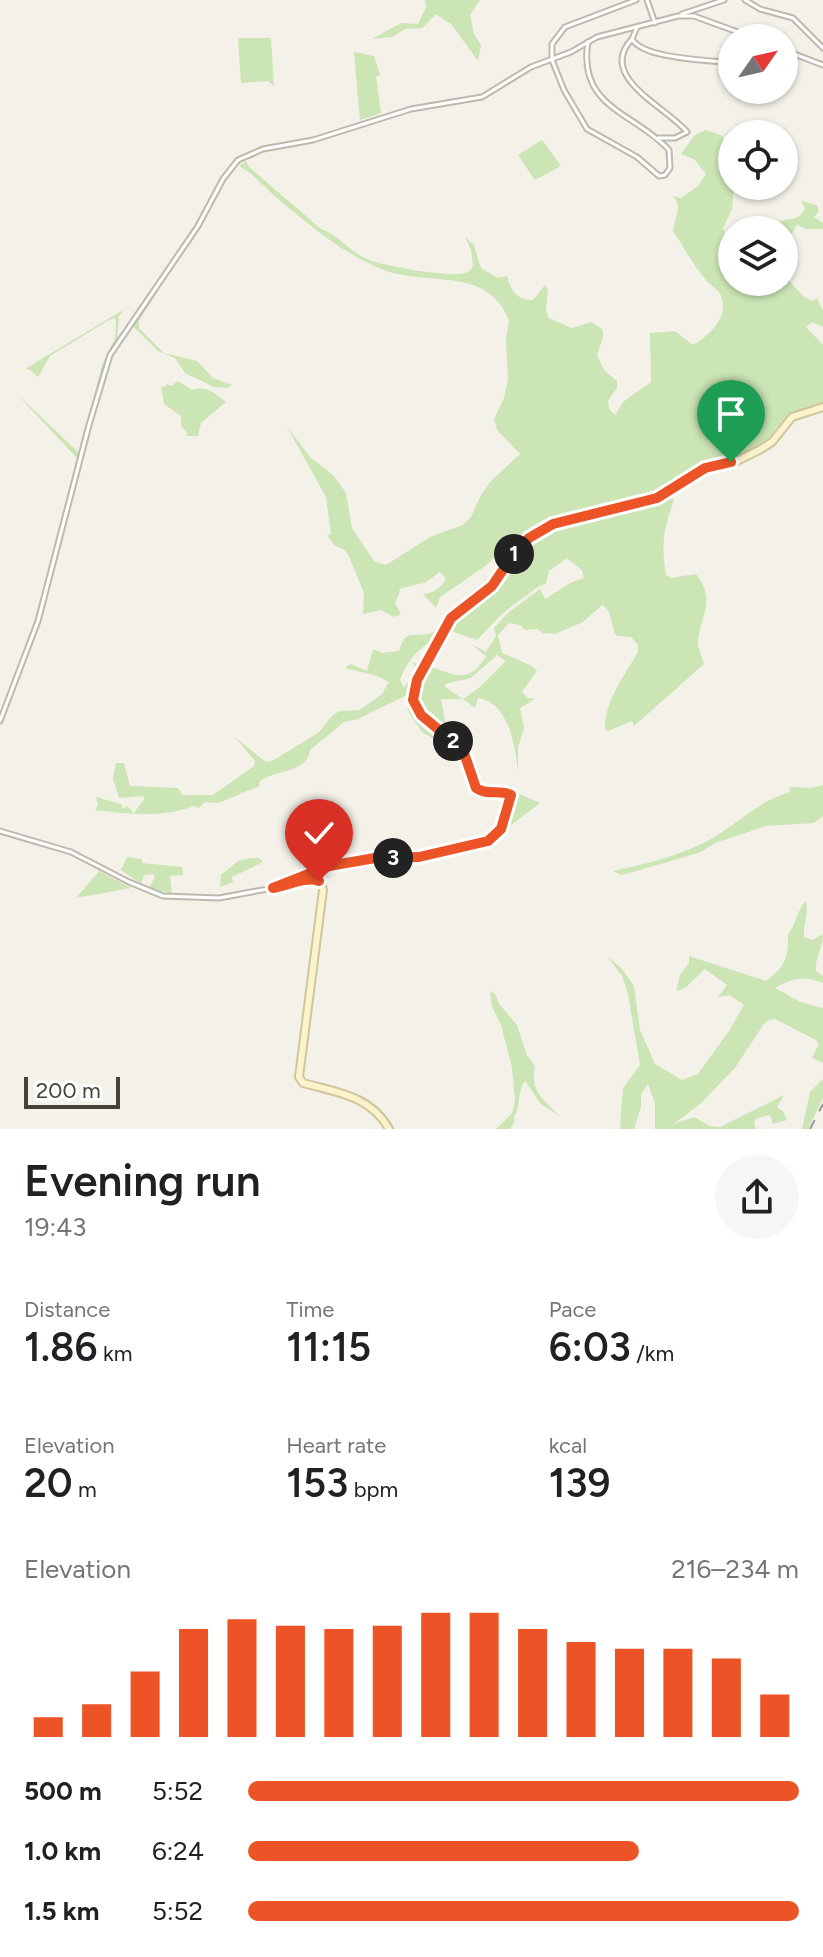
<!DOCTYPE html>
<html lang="en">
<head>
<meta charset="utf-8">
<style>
  :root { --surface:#fff; --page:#f6f6f6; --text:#202124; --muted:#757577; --accent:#ec5427 }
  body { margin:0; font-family:Figtree,sans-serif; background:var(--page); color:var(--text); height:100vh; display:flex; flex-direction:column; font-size:30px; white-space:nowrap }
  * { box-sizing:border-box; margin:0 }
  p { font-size:26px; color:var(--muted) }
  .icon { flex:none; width:44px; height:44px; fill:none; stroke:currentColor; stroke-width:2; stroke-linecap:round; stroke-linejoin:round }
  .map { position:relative; height:1129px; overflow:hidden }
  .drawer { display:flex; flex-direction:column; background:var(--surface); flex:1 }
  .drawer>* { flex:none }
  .needle { width:52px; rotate:56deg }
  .tools { position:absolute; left:718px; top:24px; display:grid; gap:16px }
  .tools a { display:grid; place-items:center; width:80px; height:80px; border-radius:50%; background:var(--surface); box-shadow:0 2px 6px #0004; font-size:40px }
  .scale { position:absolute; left:24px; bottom:20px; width:96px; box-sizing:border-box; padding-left:8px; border:4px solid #464237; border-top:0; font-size:22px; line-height:28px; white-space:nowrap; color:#464237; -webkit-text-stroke:6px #fff; paint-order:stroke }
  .pin { position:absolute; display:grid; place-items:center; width:68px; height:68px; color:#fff; margin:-82px -34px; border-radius:50% 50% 50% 0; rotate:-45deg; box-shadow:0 0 8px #0007 }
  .pin .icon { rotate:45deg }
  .km { position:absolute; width:40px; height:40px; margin:-20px; border-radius:50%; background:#222; color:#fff; font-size:22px; line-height:40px; text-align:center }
  .round { display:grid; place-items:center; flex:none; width:84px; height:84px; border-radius:42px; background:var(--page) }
  .summary { display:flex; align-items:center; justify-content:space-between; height:136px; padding:0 24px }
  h1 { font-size:44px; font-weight:600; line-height:60px }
  .stats { display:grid; grid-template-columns:repeat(3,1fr); gap:12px; height:136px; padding:8px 24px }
  .stats div { display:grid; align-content:center }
  .stats b { font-size:40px; font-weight:600 }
  .stats small { font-size:22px; font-weight:400 }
  .stats p { font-size:22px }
  .chart { height:224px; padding:16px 24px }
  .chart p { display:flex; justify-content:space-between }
  .chart svg { width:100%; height:144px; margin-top:8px; stroke:var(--accent); stroke-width:6 }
  ul { padding:0 24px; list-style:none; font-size:26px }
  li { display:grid; grid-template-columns:128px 96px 1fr; align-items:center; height:60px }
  li i { height:20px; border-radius:10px; background:var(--accent) }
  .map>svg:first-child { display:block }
  .green { fill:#cbe5b4; fill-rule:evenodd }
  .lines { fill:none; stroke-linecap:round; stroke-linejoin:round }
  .street-casing { stroke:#beb9ac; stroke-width:7 }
  .secondary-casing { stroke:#d0c69b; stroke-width:10 }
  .street { stroke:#fff; stroke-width:3 }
  .secondary { stroke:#fbf3cb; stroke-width:6 }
  .rail { stroke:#979797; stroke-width:2; stroke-dasharray:10 10; stroke-linecap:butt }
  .route-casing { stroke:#fff; stroke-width:16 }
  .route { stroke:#ec5427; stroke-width:10 }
</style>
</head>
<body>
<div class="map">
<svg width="823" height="1129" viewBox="0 0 823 1129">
  <rect width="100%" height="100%" fill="#f3f1e8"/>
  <!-- green -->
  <g class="green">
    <path d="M425,0H480L470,15L474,34L481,45L478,61L452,25L436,14L422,28L405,29L392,37L372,39L401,23L418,24L426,7Z"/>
    <path d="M238,38H271L274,86L268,81L241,83Z"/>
    <path d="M354,52L374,56L380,75L376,77L381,113L360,120Z"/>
    <path d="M706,130L723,136V141L732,146V186H734L732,209L723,228L725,234L732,239V282H784V275L804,297L812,301L817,298L823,311V327L812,322L806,327L823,345V404L796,411L782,421L764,444L742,456L704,466L655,496L555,520L536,528L521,540L489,584L448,618L459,604L483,583L514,548H502L488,564L440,597L436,608L423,594C432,594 443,587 446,578L440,572L426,582L399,589L400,592L395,603L401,614L394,617L381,610L363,614L364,593L348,554L343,549L334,545L327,535L331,534L326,497L286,425L310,457L334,476L346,493L352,528L374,561L386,565L432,536L463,525L471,517L481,495L491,481L520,454L497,430L494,419L504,398L508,380L506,339L509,320C487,265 428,287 384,270C343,254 311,226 277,198C264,187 253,173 239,166L246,161L249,167L321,229C340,236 349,251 367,259C381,266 453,278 465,273C471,271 470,270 473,265L471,250L465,237L474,245L481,268L498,278L507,276C510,289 517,301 533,300L545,285L548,290L546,311L549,318L572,328L592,322L603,330V337L597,355L604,370L617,381V388L608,401L609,409L615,415L623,402L651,382L650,333L675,331L693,345C708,337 728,318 722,299C720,290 711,286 706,280C693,265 684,247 673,231C674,219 683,207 673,196L681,198L697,187L706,174L694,159L681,154L695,135Z"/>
    <path d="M542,140L561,166L535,180L518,155Z"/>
    <path d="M801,201L817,205L819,211L814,217L823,223V229H805L797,224L784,250V230H769C772,228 775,224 779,222C792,216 798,223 805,208Z"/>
    <path d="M166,278L139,321V328L164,353L197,361L213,378L232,385L228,388L214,387L185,373L175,358L158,351L133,326Z"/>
    <path d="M123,310L119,316L117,339L106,361L88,424L40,603L77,458L15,392L79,453L102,365L115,338L116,320L114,318L109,320L50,356L38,377L30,370L25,369Z"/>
    <path d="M178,381L192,390C206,385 215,393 226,402L201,423L198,436H186L188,433L181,426V416L164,404L161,386L165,387L167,384L171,386Z"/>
    <path d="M710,468L674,496C673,507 669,512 667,522C662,539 663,558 666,575L671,578L696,574C716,600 702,612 698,640C697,647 702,657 704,664L634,726L632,721L608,731L605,729C605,699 624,677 638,652V645L631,637L617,636C609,626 615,613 602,605L583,622L555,634L543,633L537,629L525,630L520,625L509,623L498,635L502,653L532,666L537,671L522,692L528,698L535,699L520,708L524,728L518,747V773C516,748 509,702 478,698L475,708L463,699H441L446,727L463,745L420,710L415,698L427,665C452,674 469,686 486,656L471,644L486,652L496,636L494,628L509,612L540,589L545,599L570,583L584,578L582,570L567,558L549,571L546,584L539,586L504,612L477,640L448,630L464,610L494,589L522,549L545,531L658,501ZM497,655L506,661L480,687L463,699L445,687V684L471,678Z"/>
    <path d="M444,627L413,682L410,700L419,716L460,750L479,793L507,795L509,800C498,829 497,836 465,844L492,834L507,800L505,798C498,797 491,798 485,797C465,794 466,767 459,753L422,732L409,713L405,696L358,719L344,722L310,750C307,774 274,769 259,782L260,786L218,803L205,802L199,808L193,806C164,818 126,814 95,810L98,805L96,797L121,804L123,809L127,806L134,813L145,798L142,796L119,798L113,779L116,763H124L130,786L178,788L182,795H213L254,766L255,761L235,737L266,762L272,761L318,733L333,715L340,711L359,710L374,700L382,694L389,682L377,676L345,668L350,664L367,671L373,649L382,653L399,651C407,626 413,639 431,633C435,631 439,629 444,627ZM433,640L422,661L417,664L412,662L417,669L404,688L400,680C407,661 416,651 433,640Z"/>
    <path d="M823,785V816L814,823L766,826L715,843L701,852L650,867L622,875L613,871C645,864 680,856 709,840C737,825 758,801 790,792L789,787L811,788Z"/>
    <path d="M520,794L540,803L511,825L502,839L516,796Z"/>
    <path d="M127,857L142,859V863L182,867L183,875L170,876L172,894L149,888L155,877L153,874L144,875L141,884L121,870Z"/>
    <path d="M250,858H259L263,862L232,877L233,882L220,887L221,875L238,861Z"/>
    <path d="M99,871L131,888L76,898Z"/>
    <path d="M806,901C809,914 803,924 804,937L812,940L823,934C823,948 815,957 816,971L823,976V983C803,975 793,978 775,988L800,1002L823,1008V1063L812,1058L819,1044L816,1040L775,1019L769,1020L763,1025L735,1068L701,1103L674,1124L694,1117L710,1126L720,1127L784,1095L777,1107L783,1111L787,1120L773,1124L770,1115L757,1118L754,1122L756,1129H655V1104L648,1084L641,1094V1107L634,1129H620L623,1088L640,1065L628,994L622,976L607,956L622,969L634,986L640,1030L655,1064L682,1080L698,1074L729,1031L744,1005L730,995L718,997L727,985L705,969L685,988L676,991L680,975L689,963V956L766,981C785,968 789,956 788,934C797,924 796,911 806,901Z"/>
    <path d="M490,991L495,994L499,1004L517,1025L527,1055L535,1066C529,1091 545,1101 561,1117L541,1104L525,1081C516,1092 522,1106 514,1117L515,1121L510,1129H496L512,1113L515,1101L512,1067L501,1025L492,1007Z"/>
    <path d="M823,1079V1098L808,1129H802L810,1092Z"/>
  </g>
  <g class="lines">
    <!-- street casing -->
    <g class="street-casing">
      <g id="street">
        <path d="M647,0L655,23"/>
        <path d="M745,0L760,9L793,18L823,48"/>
        <path d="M682,14L724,0"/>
        <path d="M637,27L632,39C643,59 709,60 732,63"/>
        <path d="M632,39C596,77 667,107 687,132L675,138H658"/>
        <path d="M588,42C577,108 636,113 669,150L670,168L665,175L659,176L637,157L587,129L564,90L552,60V44L565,27L636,0"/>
        <path d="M784,50L823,65"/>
        <path d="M784,63V81"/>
        <path d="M742,97L772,90"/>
        <path d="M0,721L38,621L89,425L110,355L198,226L223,179L238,160L263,149L313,140L411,109L482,97L531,67L571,52L597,37L678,16H694L754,38"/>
        <path d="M0,831L71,852L129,882L163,896L219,898L273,888"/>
      </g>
    </g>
    <!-- secondary casing -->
    <g class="secondary-casing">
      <g id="secondary">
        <path d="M281,887L314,879L321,883L323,890L299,1077L303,1083C336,1092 371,1096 389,1129"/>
        <path d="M273,888L324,867L360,859L419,857L488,841C502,833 510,811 511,795C500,789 487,796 476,788L463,750L421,715L413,700L417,680L451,618L492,586L521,545L536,533L560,522L657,498L705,468L737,461L761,449L772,442L792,417L823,407"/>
      </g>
    </g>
    <!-- street -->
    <use href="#street" class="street"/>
    <!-- secondary -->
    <use href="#secondary" class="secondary"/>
    <!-- rail -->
    <path class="rail" d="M810,1129L823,1104"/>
  </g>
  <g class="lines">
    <!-- route casing -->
    <g class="route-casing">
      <path id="route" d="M319,881C306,876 287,886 273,888L329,866L375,858L419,857L488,841L501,829L511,795C500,789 487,796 476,788L463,750L421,715L413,700L417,680L451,618L492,586L515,552L529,538L553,524L657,498L705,468L731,462"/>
    </g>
    <!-- route -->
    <use href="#route" class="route"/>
  </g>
</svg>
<div class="tools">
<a><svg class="needle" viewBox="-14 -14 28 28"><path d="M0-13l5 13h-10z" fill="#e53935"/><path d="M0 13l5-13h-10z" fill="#757577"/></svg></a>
<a><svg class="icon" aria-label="locate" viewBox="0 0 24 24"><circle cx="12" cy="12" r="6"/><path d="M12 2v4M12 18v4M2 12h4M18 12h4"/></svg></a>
<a><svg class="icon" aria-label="layers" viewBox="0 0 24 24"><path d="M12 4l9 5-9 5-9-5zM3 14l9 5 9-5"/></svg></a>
</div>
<div class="scale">200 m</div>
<div class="pin" style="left:731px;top:462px;background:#1e9e55"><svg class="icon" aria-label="arrive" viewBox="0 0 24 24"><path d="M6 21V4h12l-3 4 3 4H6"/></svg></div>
<div class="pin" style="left:319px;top:881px;background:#d93025"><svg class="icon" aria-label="check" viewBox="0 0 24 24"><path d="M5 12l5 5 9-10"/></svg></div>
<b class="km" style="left:514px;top:554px">1</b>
<b class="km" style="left:453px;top:741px">2</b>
<b class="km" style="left:393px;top:858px">3</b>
</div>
<section class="drawer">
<div class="summary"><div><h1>Evening run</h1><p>19:43</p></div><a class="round"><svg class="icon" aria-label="share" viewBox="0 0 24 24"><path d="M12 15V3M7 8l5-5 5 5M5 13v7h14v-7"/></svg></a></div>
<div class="stats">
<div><p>Distance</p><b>1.86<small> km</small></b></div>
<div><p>Time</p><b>11:15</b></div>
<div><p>Pace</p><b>6:03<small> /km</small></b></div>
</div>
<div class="stats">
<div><p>Elevation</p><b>20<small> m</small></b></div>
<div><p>Heart rate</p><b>153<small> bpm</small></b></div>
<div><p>kcal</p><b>139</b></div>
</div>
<div class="chart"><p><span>Elevation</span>216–234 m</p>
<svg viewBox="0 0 160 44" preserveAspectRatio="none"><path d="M5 44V38M15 44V34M25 44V24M35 44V11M45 44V8M55 44V10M65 44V11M75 44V10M85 44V6M95 44V6M105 44V11M115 44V15M125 44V17M135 44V17M145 44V20M155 44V31"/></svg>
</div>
<ul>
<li><b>500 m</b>5:52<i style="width:100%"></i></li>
<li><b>1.0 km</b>6:24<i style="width:71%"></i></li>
<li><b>1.5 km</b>5:52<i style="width:100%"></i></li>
</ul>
</section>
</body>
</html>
